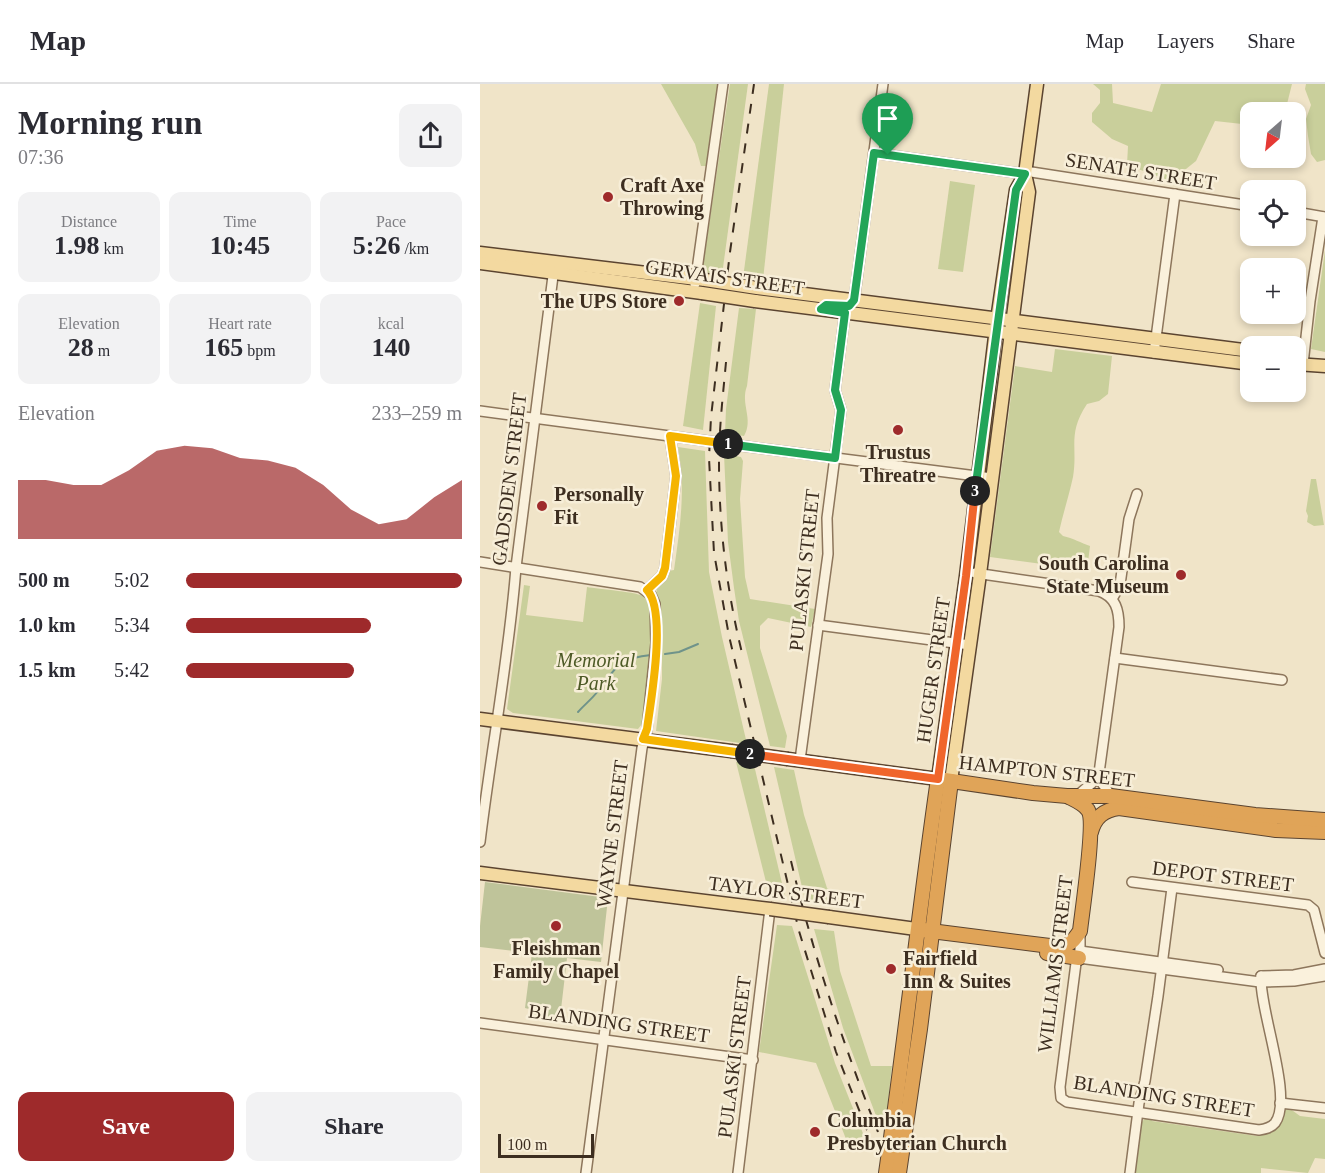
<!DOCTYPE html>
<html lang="en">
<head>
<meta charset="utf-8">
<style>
  :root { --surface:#fff; --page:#f2f2f3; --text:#2b2b33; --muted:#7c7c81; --line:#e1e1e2; --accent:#9e2a2b }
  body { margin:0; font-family:Georgia,serif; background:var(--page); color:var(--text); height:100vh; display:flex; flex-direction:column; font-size:22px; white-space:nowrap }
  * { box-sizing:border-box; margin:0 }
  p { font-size:20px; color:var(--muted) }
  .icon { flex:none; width:33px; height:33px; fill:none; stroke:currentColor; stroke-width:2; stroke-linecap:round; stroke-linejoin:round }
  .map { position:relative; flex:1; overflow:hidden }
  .sheet { display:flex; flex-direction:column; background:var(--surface); width:480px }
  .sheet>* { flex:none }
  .needle { width:39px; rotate:208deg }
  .fabs { position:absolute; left:760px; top:18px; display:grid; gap:12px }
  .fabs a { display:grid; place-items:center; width:66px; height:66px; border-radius:12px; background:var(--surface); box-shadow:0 3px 9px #0003; font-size:30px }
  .scale { position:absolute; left:18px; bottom:15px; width:96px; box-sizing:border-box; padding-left:6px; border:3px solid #3d2e20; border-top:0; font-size:16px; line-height:21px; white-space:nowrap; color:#3d2e20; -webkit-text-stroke:4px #f7eed8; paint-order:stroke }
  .pin { position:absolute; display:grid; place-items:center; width:51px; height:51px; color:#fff; margin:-62px -26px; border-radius:50% 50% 50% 0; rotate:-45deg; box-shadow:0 0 6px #0007 }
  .pin .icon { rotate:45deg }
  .km { position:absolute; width:30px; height:30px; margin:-15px; border-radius:50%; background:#222; color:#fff; font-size:16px; line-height:30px; text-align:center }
  .round { display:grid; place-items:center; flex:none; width:63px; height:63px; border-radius:12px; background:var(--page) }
  .head { display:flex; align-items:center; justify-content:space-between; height:102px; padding:0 18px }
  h1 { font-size:33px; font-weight:700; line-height:45px }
  .metrics { display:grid; grid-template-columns:repeat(3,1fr); gap:9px; height:102px; padding:6px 18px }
  .metrics div { display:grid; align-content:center; border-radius:12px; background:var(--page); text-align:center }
  .metrics b { font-size:26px; font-weight:700 }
  .metrics small { font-size:16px; font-weight:400 }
  .metrics p { font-size:16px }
  .chart { height:168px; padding:12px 18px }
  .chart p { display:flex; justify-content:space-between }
  .chart svg { width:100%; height:108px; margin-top:6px; fill:var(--accent); opacity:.7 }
  .action { display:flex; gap:12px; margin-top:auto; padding:12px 18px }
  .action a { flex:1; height:69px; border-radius:12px; background:var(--accent); color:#fff; font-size:24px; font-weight:700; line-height:69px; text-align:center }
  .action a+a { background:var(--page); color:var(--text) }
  ul { padding:0 18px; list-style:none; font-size:20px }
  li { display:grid; grid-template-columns:96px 72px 1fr; align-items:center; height:45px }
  li i { height:15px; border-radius:8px; background:var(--accent) }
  header { display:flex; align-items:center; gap:36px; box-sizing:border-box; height:84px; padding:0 30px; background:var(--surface); border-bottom:2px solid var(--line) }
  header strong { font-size:28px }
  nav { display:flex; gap:33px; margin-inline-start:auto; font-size:21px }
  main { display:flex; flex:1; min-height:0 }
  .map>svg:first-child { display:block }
  .green { fill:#c9cf9b }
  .cemetery { fill:#bfc49a }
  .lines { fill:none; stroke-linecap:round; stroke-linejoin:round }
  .stream { stroke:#6f938a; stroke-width:2 }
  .minor-casing { stroke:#8d765c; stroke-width:12 }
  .major-casing { stroke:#5b4430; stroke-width:15 }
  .highway-casing { stroke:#5b4430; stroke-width:16 }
  .minor { stroke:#faf1dc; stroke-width:9 }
  .major { stroke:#f3d9a0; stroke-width:12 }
  .highway { stroke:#e0a458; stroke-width:14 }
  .rail { stroke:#3d2e20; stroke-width:2; stroke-dasharray:10 10; stroke-linecap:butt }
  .minor-bridge-casing { stroke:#8d765c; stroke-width:12; stroke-linecap:butt }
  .major-bridge-casing { stroke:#5b4430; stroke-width:15; stroke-linecap:butt }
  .minor-bridge { stroke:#faf1dc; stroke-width:9 }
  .major-bridge { stroke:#f3d9a0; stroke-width:12 }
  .split-1-casing { stroke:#fff; stroke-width:12 }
  .split-2-casing { stroke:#fff; stroke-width:12 }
  .split-3-casing { stroke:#fff; stroke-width:12 }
  .split-4-casing { stroke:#fff; stroke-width:12 }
  .split-1 { stroke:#22a559; stroke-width:8 }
  .split-2 { stroke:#f5b400; stroke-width:8 }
  .split-3 { stroke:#f0652b; stroke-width:8 }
  .split-4 { stroke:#22a559; stroke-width:8 }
  .poi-dot { fill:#9e2a2b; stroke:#f7eed8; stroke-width:2 }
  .labels { text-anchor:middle; stroke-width:5; stroke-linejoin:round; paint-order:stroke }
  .street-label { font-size:20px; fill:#3d2e20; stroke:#f7eed8 }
  .poi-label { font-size:20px; font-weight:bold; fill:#3d2e20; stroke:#f7eed8; text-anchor:start }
  .park-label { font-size:20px; font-style:italic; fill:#4d5a26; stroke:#f7eed8 }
</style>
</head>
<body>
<header>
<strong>Map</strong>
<nav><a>Map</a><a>Layers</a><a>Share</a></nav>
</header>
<main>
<section class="sheet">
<div class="head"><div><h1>Morning run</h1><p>07:36</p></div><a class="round"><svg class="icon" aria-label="share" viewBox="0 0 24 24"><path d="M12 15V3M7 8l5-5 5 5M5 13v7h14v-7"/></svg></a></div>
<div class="metrics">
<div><p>Distance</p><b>1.98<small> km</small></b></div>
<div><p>Time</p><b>10:45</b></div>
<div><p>Pace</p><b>5:26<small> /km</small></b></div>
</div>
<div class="metrics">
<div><p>Elevation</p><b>28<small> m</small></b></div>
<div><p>Heart rate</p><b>165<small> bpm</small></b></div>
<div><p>kcal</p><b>140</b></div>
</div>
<div class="chart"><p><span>Elevation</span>233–259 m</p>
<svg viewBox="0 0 160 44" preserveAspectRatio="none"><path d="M0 44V20L10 20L20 22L30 22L40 16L50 8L60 6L70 7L80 11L90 12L100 15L110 22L120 32L130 38L140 36L150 27L160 20V44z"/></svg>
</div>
<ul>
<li><b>500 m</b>5:02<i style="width:100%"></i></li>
<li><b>1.0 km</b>5:34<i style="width:67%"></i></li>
<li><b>1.5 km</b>5:42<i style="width:61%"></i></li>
</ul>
<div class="action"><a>Save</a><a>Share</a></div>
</section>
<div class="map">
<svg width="845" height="1089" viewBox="0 0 845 1089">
  <rect width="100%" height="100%" fill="#f0e4c8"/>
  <!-- green -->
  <g class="green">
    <path d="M181,0H240L228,82H221L215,60Z"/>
    <path d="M250,0H268L242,191L222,188Z"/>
    <path d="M289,0H304L283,196L263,194Z"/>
    <path d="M613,0H632L633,19L672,28L681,0H812L805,28H771V41L735,37L716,77L691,97L647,81L648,62L632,55L612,38V29L620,19V6Z"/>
    <path d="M826,0H845V76L837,78L831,70L828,52L826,35L831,21L825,5Z"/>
    <path d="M470,97L495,101L483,188L458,185Z"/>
    <path d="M845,166V268L831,265Z"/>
    <path d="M220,219L236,222L223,346L203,342Z"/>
    <path d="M259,224L276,225L267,302C260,320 274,335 264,352L245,349L246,325Z"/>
    <path d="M575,265L632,272L628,310L619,317L607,320C587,350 598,363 593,393C589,411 583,430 579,448L583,452C593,454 601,459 610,462L607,486L510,473L535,282L572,288Z"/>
    <path d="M198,363L225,367L229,488L242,553L267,660L176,647L182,595V543L176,509L178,502L188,487L194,486C200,443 206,407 198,363Z"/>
    <path d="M244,370L261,373L263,377L260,415L265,493L270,515L335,525L331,543L288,534L280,542V564L307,652L305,664L290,662L259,537L254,504L248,458Z"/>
    <path d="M831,395H836L844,441L834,442L827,438L828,432L826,427Z"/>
    <path d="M44,501L50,502L46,531L103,538L107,503C118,505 159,508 165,513C181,527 165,618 162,640L158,645L33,629L27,625Z"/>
    <path d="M256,678L274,681L305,812L289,810Z"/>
    <path d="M294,683L314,686L324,731L347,804L356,807V818L325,816Z"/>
    <path d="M297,841L312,842L355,979L384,1052L368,1060L336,979L279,968Z"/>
    <path d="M334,845L354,847L360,887L391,982H412L405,1044L401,1045L363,944Z"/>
    <path d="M807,1024H809L820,1032L845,1035V1075L835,1074L828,1089L781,1084V1089H654L660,1042C662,1036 665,1034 671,1034L672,1037L777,1052L788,1048Z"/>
  </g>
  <!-- cemetery -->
  <path class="cemetery" d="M5,798L128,814L121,878L87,874L80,934L51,930L49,925L45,924L52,869L0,863V842Z"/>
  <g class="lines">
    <!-- stream -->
    <g class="stream">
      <path d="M185,570L199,568L218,560"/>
      <path d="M98,628C104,621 112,615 118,607C138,582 136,575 171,571"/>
    </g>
    <!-- minor casing -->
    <g class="minor-casing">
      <g id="minor">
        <path d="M394,69L545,90"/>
        <path d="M545,87L771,122"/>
        <path d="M816,128L845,133"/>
        <path d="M215,200L243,0"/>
        <path d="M374,217L403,0"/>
        <path d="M674,269L695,110"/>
        <path d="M823,280L830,217L843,133"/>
        <path d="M0,327L205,354"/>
        <path d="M263,362L512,394"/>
        <path d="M0,478L160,503L171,511L175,520L176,559L167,645L162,664L106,1089"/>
        <path d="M495,489L619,507C636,513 639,526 639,543L619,689L612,699L597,712"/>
        <path d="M167,506L182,492L185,484L196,392L190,352"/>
        <path d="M632,515L640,501L649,435L657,410"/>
        <path d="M338,541L490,561"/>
        <path d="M635,574L802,596"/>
        <path d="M320,676L348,470L347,434L361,326L355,306L365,229"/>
        <path d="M619,689L622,699L631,712"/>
        <path d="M0,758C11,666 29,575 36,483L74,184"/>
        <path d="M652,798L828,821L834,826L845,869"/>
        <path d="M600,847V867L596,879L580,1003L581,1014L587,1018L779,1046C785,1045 791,1044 795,1039C814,1014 779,926 781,892"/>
        <path d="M600,867L738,886"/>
        <path d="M599,874L780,898L814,897L845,892"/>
        <path d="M781,892L814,891L845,885"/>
        <path d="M0,939L273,976"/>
        <path d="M800,1019L845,1024"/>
        <path d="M258,1089L290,825"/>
        <path d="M650,1089L659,1019L665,997L678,912L692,804"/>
      </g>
    </g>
    <!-- major casing -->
    <g class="major-casing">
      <g id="major">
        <path d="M0,169L225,196"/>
        <path d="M0,179L222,209"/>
        <path d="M277,204L771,267"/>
        <path d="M275,217L771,280"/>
        <path d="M816,280L845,282"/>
        <path d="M0,635L251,667"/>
        <path d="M308,675L458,695L486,492L517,236L536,106L545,90L557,0"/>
        <path d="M471,697L500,490L549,108L545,90"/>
        <path d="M0,789L290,825"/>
        <path d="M349,833L436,845"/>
      </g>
    </g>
    <!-- highway casing -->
    <g class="highway-casing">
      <g id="highway">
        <path d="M611,748C615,733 624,726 639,724L796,746L845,748"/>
        <path d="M443,846L578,863C590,862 594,856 600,847C602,828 616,737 608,726C604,720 595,716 589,713"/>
        <path d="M567,869L599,874"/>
        <path d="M406,1089C425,958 439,826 458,695L553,709L587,712H631L775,731L845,736"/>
        <path d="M419,1089L440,945L471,697"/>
      </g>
    </g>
    <!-- minor -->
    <use href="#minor" class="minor"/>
    <!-- major -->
    <use href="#major" class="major"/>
    <!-- highway -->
    <use href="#highway" class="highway"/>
    <!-- rail -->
    <g class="rail">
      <path d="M274,0L250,168L231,333L229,374L234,469L249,552L319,847L356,968L389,1051"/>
      <path d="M246,278C243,311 239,345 239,378C239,444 247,509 263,573"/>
      <path d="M311,777C333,870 363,960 398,1048"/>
    </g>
    <!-- minor-bridge casing -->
    <g class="minor-bridge-casing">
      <path id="minor-bridge" d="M205,354L263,362"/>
    </g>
    <!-- major-bridge casing -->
    <g class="major-bridge-casing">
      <g id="major-bridge">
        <path d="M225,196L277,204"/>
        <path d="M222,209L275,217"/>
        <path d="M251,667L308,675"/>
        <path d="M290,825L349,833"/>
      </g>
    </g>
    <!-- minor-bridge -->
    <use href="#minor-bridge" class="minor-bridge"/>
    <!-- major-bridge -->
    <use href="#major-bridge" class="major-bridge"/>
  </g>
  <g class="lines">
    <!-- split-1 casing -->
    <g class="split-1-casing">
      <path id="split-1" d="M248,360L355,374L361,326L355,306L365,229L341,225L346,221L369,222L374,216L394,69L408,71"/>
    </g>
    <!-- split-2 casing -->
    <g class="split-2-casing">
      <path id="split-2" d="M248,360L190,352L196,392L185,484L182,492L167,506C187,527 171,616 167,645L163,655L270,670"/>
    </g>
    <!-- split-3 casing -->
    <g class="split-3-casing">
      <path id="split-3" d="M270,670L458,695L486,492L495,407"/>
    </g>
    <!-- split-4 casing -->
    <g class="split-4-casing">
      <path id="split-4" d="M408,71L545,90L536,106L495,407"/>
    </g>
    <!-- split-1 -->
    <use href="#split-1" class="split-1"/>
    <!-- split-2 -->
    <use href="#split-2" class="split-2"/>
    <!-- split-3 -->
    <use href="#split-3" class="split-3"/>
    <!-- split-4 -->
    <use href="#split-4" class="split-4"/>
  </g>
  <!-- markers -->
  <g class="poi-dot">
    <circle cx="128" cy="113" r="6"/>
    <circle cx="199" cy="217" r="6"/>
    <circle cx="418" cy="346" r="6"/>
    <circle cx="62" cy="422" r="6"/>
    <circle cx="701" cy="491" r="6"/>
    <circle cx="76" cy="842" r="6"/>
    <circle cx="411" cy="885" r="6"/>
    <circle cx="335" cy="1048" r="6"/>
  </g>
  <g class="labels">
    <!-- street labels -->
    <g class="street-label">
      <text transform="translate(661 87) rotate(9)" y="7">SENATE STREET</text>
      <text transform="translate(245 193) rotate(8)" y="7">GERVAIS STREET</text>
      <text transform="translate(29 395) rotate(-83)" y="7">GADSDEN STREET</text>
      <text transform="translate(324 486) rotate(-84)" y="7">PULASKI STREET</text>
      <text transform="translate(453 586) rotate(-82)" y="7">HUGER STREET</text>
      <text transform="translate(567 687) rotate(6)" y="7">HAMPTON STREET</text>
      <text transform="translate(132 750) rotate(-83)" y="7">WAYNE STREET</text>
      <text transform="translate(743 792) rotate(7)" y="7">DEPOT STREET</text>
      <text transform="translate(306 808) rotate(7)" y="7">TAYLOR STREET</text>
      <text transform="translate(575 880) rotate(-83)" y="7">WILLIAMS STREET</text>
      <text transform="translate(139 939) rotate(8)" y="7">BLANDING STREET</text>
      <text transform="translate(254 973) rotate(-83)" y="7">PULASKI STREET</text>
      <text transform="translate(684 1012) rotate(9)" y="7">BLANDING STREET</text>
    </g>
    <!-- poi labels -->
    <g class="poi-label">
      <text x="140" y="108">Craft Axe<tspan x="140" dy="23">Throwing</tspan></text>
      <text x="187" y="224" text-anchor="end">The UPS Store</text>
      <text x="418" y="375" text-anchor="middle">Trustus<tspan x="418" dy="23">Threatre</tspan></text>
      <text x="74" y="417">Personally<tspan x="74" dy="23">Fit</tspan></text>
      <text x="689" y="486" text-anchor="end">South Carolina<tspan x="689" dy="23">State Museum</tspan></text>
      <text x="76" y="871" text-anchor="middle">Fleishman<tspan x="76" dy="23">Family Chapel</tspan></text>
      <text x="423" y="881">Fairfield<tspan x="423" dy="23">Inn &amp; Suites</tspan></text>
      <text x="347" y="1043">Columbia<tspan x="347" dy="23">Presbyterian Church</tspan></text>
    </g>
    <!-- park labels -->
    <g class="park-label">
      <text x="116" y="583">Memorial<tspan x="116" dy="23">Park</tspan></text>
    </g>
  </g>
</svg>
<div class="fabs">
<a><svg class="needle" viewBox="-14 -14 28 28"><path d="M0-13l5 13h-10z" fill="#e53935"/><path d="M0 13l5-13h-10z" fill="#7c7c81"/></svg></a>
<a><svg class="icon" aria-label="locate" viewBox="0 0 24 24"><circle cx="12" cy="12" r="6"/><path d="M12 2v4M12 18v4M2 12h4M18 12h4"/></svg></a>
<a>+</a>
<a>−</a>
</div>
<div class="scale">100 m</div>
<div class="pin" style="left:408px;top:71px;background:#1e9e55"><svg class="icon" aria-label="arrive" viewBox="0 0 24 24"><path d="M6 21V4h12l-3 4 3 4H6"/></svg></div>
<b class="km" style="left:248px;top:360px">1</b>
<b class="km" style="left:270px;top:670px">2</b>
<b class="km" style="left:495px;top:407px">3</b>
</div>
</main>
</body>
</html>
